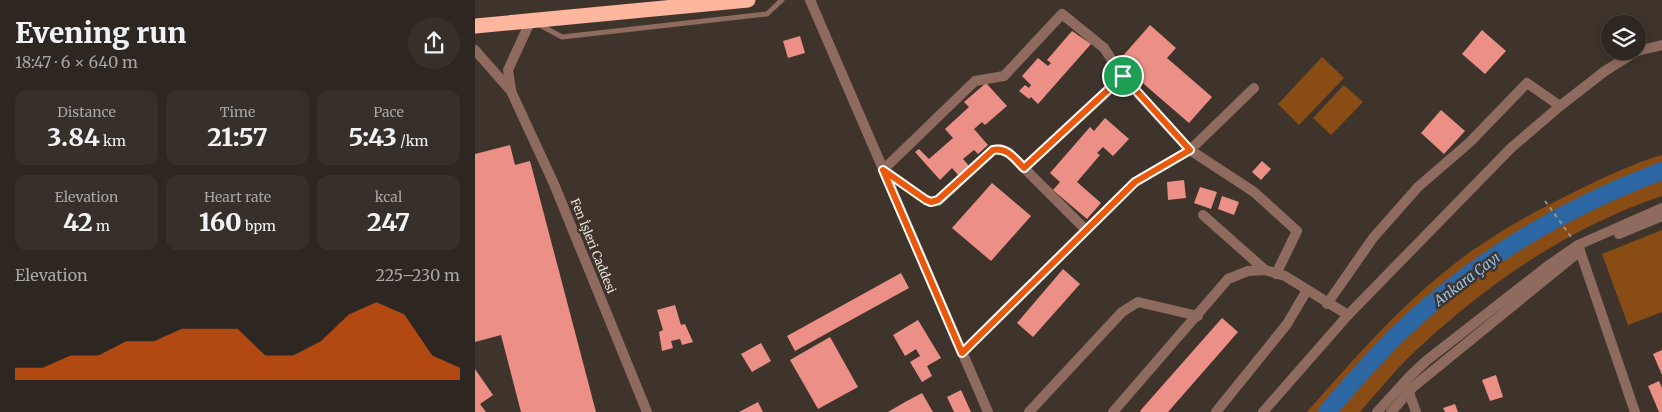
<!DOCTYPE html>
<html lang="en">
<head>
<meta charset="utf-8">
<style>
  :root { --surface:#2e2721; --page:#362f2a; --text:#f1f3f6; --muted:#a7a5a5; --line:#49443f; --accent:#ea580c }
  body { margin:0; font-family:Merriweather,serif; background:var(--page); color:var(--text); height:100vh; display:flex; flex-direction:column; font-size:19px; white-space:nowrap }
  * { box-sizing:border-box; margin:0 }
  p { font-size:16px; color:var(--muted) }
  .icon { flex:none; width:28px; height:28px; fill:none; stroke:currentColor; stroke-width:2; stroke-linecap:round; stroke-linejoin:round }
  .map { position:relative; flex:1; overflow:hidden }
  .drawer { display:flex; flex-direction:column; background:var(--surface); width:475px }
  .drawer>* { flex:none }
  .tools { position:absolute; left:1126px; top:15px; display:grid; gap:10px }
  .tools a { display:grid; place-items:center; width:45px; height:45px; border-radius:50%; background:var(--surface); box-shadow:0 2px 12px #0003,0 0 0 1px var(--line); font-size:25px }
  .pin { position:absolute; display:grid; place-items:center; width:42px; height:42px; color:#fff; margin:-21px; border:2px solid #fff; border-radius:50%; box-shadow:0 1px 5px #0007 }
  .round { display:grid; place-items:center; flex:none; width:52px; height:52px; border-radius:26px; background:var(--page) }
  .overview { display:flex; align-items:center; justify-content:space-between; height:85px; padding:0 15px }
  h1 { font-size:28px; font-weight:800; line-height:38px }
  .figures { display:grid; grid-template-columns:repeat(3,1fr); gap:8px; height:85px; padding:5px 15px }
  .figures div { display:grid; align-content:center; border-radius:12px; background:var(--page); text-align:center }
  .figures b { font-size:25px; font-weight:800 }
  .figures small { font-size:14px; font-weight:400 }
  .figures p { font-size:14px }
  .chart { height:140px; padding:10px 15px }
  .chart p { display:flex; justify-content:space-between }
  .chart svg { width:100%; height:90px; margin-top:5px; fill:var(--accent); opacity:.7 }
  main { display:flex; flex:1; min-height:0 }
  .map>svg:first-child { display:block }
  .green { fill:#894c15 }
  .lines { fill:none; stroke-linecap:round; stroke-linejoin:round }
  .river { stroke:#2d67a3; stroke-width:18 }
  .building { fill:#ec9087 }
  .path { stroke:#9a928b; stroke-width:2; stroke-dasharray:4 4; stroke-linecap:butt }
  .lane { stroke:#8f6b5f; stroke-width:5 }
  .street { stroke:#8f6b5f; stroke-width:10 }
  .highway { stroke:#feb69f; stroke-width:15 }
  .route-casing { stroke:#fff; stroke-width:10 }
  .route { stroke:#ea580c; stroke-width:6 }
  .labels { text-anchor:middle; stroke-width:5; stroke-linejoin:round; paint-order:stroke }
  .street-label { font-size:12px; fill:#e8e1dc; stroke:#3e342c }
  .water-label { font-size:14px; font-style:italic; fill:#96c3f5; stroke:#3e342c }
</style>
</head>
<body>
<main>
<section class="drawer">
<div class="overview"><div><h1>Evening run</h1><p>18:47 · 6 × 640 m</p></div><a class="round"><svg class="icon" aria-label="share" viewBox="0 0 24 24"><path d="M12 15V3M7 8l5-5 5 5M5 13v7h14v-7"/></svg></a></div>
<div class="figures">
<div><p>Distance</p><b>3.84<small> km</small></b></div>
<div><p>Time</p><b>21:57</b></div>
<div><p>Pace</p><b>5:43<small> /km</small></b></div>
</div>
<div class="figures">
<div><p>Elevation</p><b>42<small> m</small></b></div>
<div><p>Heart rate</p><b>160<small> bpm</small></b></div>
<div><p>kcal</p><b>247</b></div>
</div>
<div class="chart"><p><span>Elevation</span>225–230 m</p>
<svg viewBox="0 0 160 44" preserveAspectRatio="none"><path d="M0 44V38L10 38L20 32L30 32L40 25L50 25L60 19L70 19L80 19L90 32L100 32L110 25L120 12L130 6L140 12L150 32L160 38V44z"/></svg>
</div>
</section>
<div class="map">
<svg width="1187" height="412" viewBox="0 0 1187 412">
  <rect width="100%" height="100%" fill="#3e342c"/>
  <!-- green -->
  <g class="green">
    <path d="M847,57L869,78L824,125L803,104Z"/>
    <path d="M869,85L888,102L856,135L838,118Z"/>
    <path d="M1187,155V196C1091,228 1006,288 933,358C916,375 901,394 885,412H832C886,351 941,287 1010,242C1038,223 1069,207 1099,192C1128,178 1156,164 1187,155Z"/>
    <path d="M1187,230V312L1153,325L1127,254Z"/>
  </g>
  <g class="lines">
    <!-- river -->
    <path class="river" d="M852,412C876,384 900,356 926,331C1001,260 1091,207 1187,171"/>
  </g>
  <!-- building -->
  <g class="building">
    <path d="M675,25L701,48L692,58L737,97L714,123L663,79L666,75L646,58Z"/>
    <path d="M1007,30L1031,51L1010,74L987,54Z"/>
    <path d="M597,31L616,44L563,104L556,97L554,99L544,91L550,85L554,88L556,85L547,76L563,58L573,66L576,63L572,60Z"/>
    <path d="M325,36L330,53L313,58L308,41Z"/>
    <path d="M511,83L532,106L510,125L507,122L499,129L513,145L503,154L499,150L488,159L495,167L484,176L477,168L465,180L440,152L444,149L454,159L478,138L470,129L494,107L489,102Z"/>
    <path d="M966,110L990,131L969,154L946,133Z"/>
    <path d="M630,118L654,139L638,156L628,147L622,153L625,155L602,182L626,203L612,219L578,190L585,182L575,173L615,127L619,131Z"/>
    <path d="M35,145L40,165L55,161L121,412H46L26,335L0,342V154Z"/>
    <path d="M787,161L796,169L786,180L777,172Z"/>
    <path d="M709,180L711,198L693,200L692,182Z"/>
    <path d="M517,183L556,216L516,261L477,228Z"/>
    <path d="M725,187L742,192L736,209L719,203Z"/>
    <path d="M747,196L764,202L759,215L743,209Z"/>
    <path d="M588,269L605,284L558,337L542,323Z"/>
    <path d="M426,273L434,288L320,351L312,336Z"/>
    <path d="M200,305L206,325L210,324L218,342L207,345L205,339L196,341L198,348L187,351L184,332L188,330L182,310Z"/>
    <path d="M747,318L763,332L693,412H666L665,411Z"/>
    <path d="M443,320L466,358L452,366L457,376L447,382L435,362L445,356L441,349L430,356L418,335Z"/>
    <path d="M355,337L383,387L343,409L315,360Z"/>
    <path d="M286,343L296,361L277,372L266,354Z"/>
    <path d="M1187,350V375L1178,354Z"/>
    <path d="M0,369L18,395L5,404L11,412H0Z"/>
    <path d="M1021,375L1028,397L1015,401L1007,380Z"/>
    <path d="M1184,381L1187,388V412H1184L1173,386Z"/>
    <path d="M486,390L496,412H479L472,397Z"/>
    <path d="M447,393L458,412H413L430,402Z"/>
    <path d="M283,402L288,412H264Z"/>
    <path d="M980,404L983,412H970L968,408Z"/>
  </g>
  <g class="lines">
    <!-- path -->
    <path class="path" d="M1070,201L1097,238"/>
    <!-- lane -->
    <path class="lane" d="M63,24L87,37L292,14L307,0"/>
    <!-- street -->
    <g class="street">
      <path d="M335,0L513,412"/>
      <path d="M0,50L36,91L79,184L172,412"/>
      <path d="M1162,51L1187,45"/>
      <path d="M36,90L33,70L56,20"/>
      <path d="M549,168L648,77"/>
      <path d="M408,170L500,81L529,76L587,14L629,48L648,77L715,150L779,192L822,231L801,274"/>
      <path d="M409,170L451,200L457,202L463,201L518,150L526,149L533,152L611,230"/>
      <path d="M728,215L790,270"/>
      <path d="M1144,234L1187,216"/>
      <path d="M1103,245L1160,412"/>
      <path d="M852,304L898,238L943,187L995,142L1052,83L1085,106"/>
      <path d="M487,353L660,182L715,150L779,88"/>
      <path d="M932,387L941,412"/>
      <path d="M554,412L647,312L663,302L723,316"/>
      <path d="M638,412L753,279L773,271L790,270L810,276L873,315"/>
      <path d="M741,412L812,324L832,290"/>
      <path d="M788,412L873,315L1036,148L1085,106L1130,71L1162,51"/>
      <path d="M902,412L934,377L951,361L1074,265L1103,245L1187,208"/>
      <path d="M916,412L938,387L1105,251"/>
    </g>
    <!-- highway -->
    <path class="highway" d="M0,26L273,0"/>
  </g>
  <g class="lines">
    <!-- route casing -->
    <g class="route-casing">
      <path id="route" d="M648,76L715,150L660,182L487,353L408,170L451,200L456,202L463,200L518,150C532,147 540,159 549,168Z"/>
    </g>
    <!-- route -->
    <use href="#route" class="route"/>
  </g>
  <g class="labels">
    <!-- street labels -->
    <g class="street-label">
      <text transform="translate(118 246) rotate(68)" y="4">Fen İşleri Caddesi</text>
    </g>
    <!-- water labels -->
    <g class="water-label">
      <text transform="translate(992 279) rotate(-37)" y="5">Ankara Çayı</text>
    </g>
  </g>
</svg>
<div class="tools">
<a><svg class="icon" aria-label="layers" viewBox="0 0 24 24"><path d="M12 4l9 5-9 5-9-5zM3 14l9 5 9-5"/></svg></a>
</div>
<div class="pin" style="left:648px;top:76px;background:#1e9e55"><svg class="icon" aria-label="arrive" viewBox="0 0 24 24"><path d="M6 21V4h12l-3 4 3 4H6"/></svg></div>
</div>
</main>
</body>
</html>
